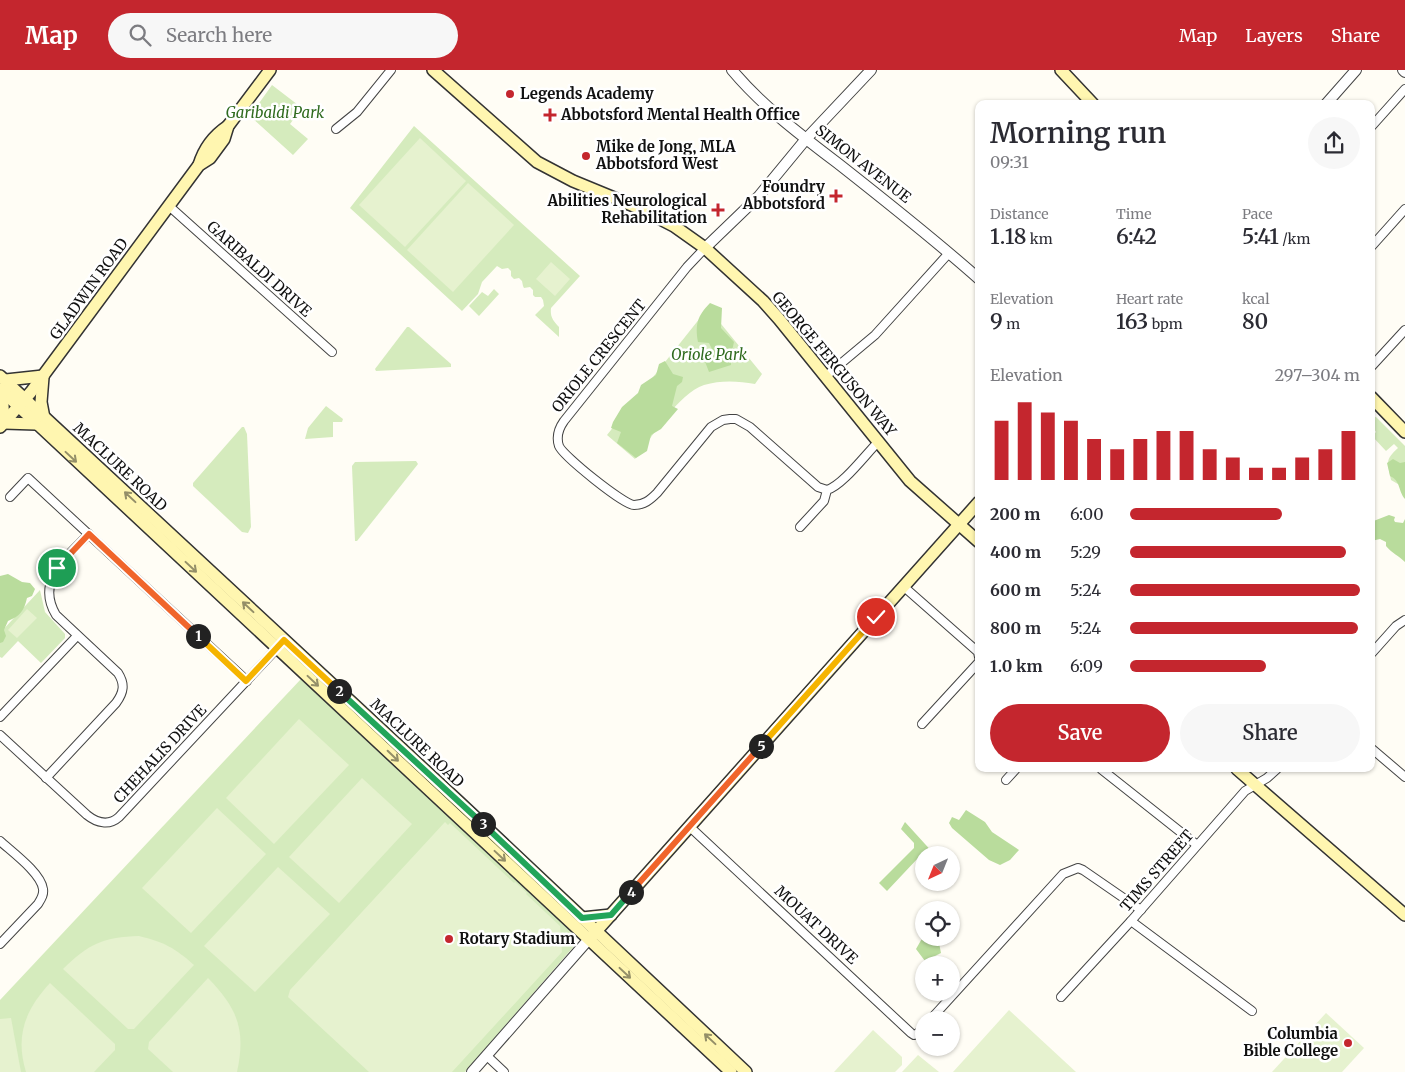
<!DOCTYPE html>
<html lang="en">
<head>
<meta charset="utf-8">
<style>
  :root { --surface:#fff; --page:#f7f7f7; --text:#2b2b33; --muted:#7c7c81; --accent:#c4262e }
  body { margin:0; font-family:Merriweather,serif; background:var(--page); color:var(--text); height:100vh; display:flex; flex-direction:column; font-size:19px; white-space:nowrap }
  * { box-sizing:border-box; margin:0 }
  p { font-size:16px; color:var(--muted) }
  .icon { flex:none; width:28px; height:28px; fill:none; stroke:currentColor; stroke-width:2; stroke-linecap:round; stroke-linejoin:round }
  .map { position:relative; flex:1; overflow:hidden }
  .panel { position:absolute; left:975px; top:30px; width:400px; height:672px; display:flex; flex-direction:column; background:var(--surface); border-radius:10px; box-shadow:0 1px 4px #0004 }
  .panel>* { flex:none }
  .needle { width:32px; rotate:223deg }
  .controls { position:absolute; left:915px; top:776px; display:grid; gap:10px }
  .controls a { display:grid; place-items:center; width:45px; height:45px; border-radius:50%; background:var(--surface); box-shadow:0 1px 4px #0004; font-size:25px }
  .pin { position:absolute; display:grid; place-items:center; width:42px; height:42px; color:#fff; margin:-21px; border:2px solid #fff; border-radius:50%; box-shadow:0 1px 5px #0007 }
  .km { position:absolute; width:25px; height:25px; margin:-12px; border-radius:50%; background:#222; color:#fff; font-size:14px; line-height:25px; text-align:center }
  .round { display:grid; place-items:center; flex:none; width:52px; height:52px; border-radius:26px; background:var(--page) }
  .headline { display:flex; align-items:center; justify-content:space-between; height:85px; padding:0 15px }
  h1 { font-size:28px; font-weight:600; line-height:38px }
  .figures { display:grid; grid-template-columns:repeat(3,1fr); gap:8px; height:85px; padding:5px 15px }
  .figures div { display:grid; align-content:center }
  .figures b { font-size:21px; font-weight:600 }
  .figures small { font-size:14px; font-weight:400 }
  .figures p { font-size:14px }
  .chart { height:140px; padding:10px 15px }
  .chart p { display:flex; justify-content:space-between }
  .chart svg { width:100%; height:90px; margin-top:5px; stroke:var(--accent); stroke-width:6 }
  .cta { display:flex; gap:10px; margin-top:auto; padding:10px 15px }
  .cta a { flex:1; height:58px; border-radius:30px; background:var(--accent); color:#fff; font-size:20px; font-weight:600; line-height:58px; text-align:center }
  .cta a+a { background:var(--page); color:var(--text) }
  ul { padding:0 15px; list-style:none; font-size:16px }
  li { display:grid; grid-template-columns:80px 60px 1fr; align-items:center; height:38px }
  li i { height:12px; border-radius:6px; background:var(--accent) }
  header { display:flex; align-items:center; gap:30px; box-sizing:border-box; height:70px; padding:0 25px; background:var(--accent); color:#fff }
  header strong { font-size:24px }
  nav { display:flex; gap:28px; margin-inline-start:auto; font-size:18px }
  .search { width:350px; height:45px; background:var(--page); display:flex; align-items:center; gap:12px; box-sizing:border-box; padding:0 18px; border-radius:28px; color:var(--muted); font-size:19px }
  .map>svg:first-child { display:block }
  .green { fill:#d5ebbd }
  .forest { fill:#b9dc9c }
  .pitch { fill:#e6f2cf }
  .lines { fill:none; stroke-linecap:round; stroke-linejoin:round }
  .minor-casing { stroke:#444; stroke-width:10 }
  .tertiary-casing { stroke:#444; stroke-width:12 }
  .secondary-casing { stroke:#333; stroke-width:14 }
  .minor { stroke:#fff; stroke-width:8 }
  .tertiary { stroke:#fff; stroke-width:10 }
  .secondary { stroke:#fff6b0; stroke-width:11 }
  .oneway { stroke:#948f68 }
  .split-1-casing { stroke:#fff; stroke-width:10 }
  .split-2-casing { stroke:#fff; stroke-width:10 }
  .split-3-casing { stroke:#fff; stroke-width:10 }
  .split-4-casing { stroke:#fff; stroke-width:10 }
  .split-5-casing { stroke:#fff; stroke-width:10 }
  .split-6-casing { stroke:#fff; stroke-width:10 }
  .split-1 { stroke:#f0652b; stroke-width:6 }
  .split-2 { stroke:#f5b400; stroke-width:6 }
  .split-3 { stroke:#22a559; stroke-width:6 }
  .split-4 { stroke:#22a559; stroke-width:6 }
  .split-5 { stroke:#f0652b; stroke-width:6 }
  .split-6 { stroke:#f5b400; stroke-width:6 }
  .poi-dot { fill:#c4262e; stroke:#fff; stroke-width:2 }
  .labels { text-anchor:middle; stroke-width:5; stroke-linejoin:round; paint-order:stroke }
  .poi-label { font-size:15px; font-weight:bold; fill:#111; stroke:#fff; text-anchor:start }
  .park-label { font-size:15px; font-style:italic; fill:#2f6b1f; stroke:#fff }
  .street-label { font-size:15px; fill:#111; stroke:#fff }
</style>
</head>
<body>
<header>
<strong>Map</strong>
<div class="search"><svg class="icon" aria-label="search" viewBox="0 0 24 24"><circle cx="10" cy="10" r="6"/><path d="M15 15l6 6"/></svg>Search here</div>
<nav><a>Map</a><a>Layers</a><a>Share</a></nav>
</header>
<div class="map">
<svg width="1405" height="1002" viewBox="0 0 1405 1002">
  <rect width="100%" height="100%" fill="#fffdf5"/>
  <!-- green -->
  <g class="green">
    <path d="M272,15L302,38L290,54L308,69L293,85L250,46Z"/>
    <path d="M414,56L580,206L551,238C550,247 553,250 559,257V267L535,245L544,236L543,230L541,227H535L533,225V220L530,217L524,218L523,216L522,211L519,208L514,209L511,206V201L508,198L502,199L497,196L482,212L478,224L462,241L350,138Z"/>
    <path d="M494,219L499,224L479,246L469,236L482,222L488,226Z"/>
    <path d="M708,238L762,304L755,314C738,311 721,310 704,315C678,324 652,367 635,389L607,365Z"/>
    <path d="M407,257H409L451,294V297L376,301L375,299Z"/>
    <path d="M326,336L343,349L342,352H333V367L305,369L308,358Z"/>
    <path d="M1371,346L1376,347L1405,376V424L1403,417L1391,410C1388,392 1384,391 1398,378L1394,374L1386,381L1372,366L1376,362L1371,354Z"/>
    <path d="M242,357H244L247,364L251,457L248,463L242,462L193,416V413Z"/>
    <path d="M416,391L418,394L357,471H355L352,396L355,392Z"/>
    <path d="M40,520L45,542L65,564V568L41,593L18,571L2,588L0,587V563Z"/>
    <path d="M301,609L574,863L575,875L465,1002H0V930Z"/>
  </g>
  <!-- forest -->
  <g class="forest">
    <path d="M710,233L722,238L721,258L734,272L731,285V295L709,302L704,289L714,283L709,273L698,272C695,255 697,246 710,233Z"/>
    <path d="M665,291L673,304L683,307L682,312L677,316L672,336L678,339L661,359L651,365L647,381L636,388L617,373L621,362L611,358L613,352L622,337L638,323L641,315L656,305L659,294Z"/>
    <path d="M1393,389L1400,393L1405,392V429C1398,421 1401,411 1390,406L1387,393Z"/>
    <path d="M1389,445L1395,447L1394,450L1395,452L1403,453L1405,449V492C1398,485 1393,484 1386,476V472L1380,469L1371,471V452Z"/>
    <path d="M8,504L22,512L30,513L35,519L32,526L27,528C24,541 20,546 8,551L4,560L6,566L3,572L0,573V506Z"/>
    <path d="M966,740L985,752L992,762L1019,780L1010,790L1000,795L989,790L952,758L949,753L952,747L959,750Z"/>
    <path d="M905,752L935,785H924V790L919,787L887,821L879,813L914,778V773L901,759Z"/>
    <path d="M924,865V868H938L941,883L925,891L916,879Z"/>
  </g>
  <!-- pitch -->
  <g class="pitch">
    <path d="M420,68L466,111L405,177L359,135Z"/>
    <path d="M468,113L514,155L453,222L407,180Z"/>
    <path d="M551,192L570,209L555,226L536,209Z"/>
    <path d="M27,539L37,548L17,568L8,560Z"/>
    <path d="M299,649L349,695L274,774L226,728Z"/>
    <path d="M362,708L412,754L339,833L289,787Z"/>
    <path d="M217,738L266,784L191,863L142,818Z"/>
    <path d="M445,752L448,755L450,753L514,813L515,812L527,823L526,824L560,856L562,882L452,1002H369L288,927L290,920Z"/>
    <path d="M278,797L330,844L255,922L204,876Z"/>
    <path d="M139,866C164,872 175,878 194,895L134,959H128L63,899C88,874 104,867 139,866Z"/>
    <path d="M208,908C238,939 246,960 237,1002H173L148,979L149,972Z"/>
    <path d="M50,913L115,974V980L94,1002H26C15,966 25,940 50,913Z"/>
    <path d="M1009,940L1076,1002H953Z"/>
    <path d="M1326,943L1364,978L1342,1002H1272Z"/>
    <path d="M11,948L21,1002H0V949Z"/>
    <path d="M873,960L902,987V995L895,1002H834Z"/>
    <path d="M918,985L939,1002H902Z"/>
  </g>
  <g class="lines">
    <!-- minor casing -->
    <g class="minor-casing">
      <g id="minor">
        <path d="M1371,57L1405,19"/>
        <path d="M336,59L357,42L391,0"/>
        <path d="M169,136L332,282"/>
        <path d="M1371,177L1405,139"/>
        <path d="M705,178L687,197L564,351C559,358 556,367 559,376C563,386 624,435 634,435C644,435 650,430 657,423L711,357L723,350L730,349H736L750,357L818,417L827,420"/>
        <path d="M1371,297L1405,260"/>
        <path d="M826,306L875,265L949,183"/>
        <path d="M10,427L28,408L247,611"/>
        <path d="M800,457L824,431L827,420C843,415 865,385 879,371"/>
        <path d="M903,516L978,582L979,587"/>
        <path d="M1371,584L1396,556L1405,550"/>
        <path d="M0,647L77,566"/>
        <path d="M922,654L979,592"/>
        <path d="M0,665L87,745C97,753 109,756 119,747L279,576"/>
        <path d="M1371,678L1405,707"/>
        <path d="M1101,699L1197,775"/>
        <path d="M46,708L116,633C124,622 125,614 118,603L56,545C35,510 67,487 89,464"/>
        <path d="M1006,710L1016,699"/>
        <path d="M690,757L911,963L914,965L918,963L924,957"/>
        <path d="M0,771C12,782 41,803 43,819C44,825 41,829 38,834L0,874"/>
        <path d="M1131,851L1252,941"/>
        <path d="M1061,927L1131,851L1245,721L1267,708L1277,699"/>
        <path d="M930,950L1063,804L1078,798L1083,800L1141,840"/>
        <path d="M487,986L504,1002"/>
      </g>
    </g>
    <!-- tertiary casing -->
    <g class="tertiary-casing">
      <g id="tertiary">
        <path d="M732,0C763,37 802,66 840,95C887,132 934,169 979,209"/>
        <path d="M1403,0L1405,2"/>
        <path d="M1326,34L1356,0"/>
        <path d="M705,178L759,126L806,69L871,0"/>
        <path d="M472,1002L589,869"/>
      </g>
    </g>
    <!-- secondary casing -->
    <g class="secondary-casing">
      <g id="secondary">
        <path d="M433,0L537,92L573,111L641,139L674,156L705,178L763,231L779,249L910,411L979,472"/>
        <path d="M1061,0L1093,34"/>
        <path d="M199,95C204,78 213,66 228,56"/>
        <path d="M0,306L459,732L746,1002"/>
        <path d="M43,307L41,332L44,348"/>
        <path d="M6,310L43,306"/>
        <path d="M0,319L731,1002"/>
        <path d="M0,322L3,335L4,353"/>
        <path d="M1371,327L1405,362"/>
        <path d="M4,353L36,354"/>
        <path d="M0,357L31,322L199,95L210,88L224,69L228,56L270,0"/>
        <path d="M1237,699L1405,845"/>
        <path d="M582,848L611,845"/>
        <path d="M591,867L979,432"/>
      </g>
    </g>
    <!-- minor -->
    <use href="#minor" class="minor"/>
    <!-- tertiary -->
    <use href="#tertiary" class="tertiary"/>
    <!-- secondary -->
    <use href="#secondary" class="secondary"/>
  </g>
  <!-- one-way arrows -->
  <defs><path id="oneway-shaft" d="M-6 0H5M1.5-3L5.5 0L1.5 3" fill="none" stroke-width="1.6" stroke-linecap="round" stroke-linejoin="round" transform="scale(1.25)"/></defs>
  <g class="oneway">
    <use href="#oneway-shaft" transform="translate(71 387) rotate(43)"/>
    <use href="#oneway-shaft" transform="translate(130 427) rotate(-137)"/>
    <use href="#oneway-shaft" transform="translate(191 497) rotate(43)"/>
    <use href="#oneway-shaft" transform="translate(248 537) rotate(-137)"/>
    <use href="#oneway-shaft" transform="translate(313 611) rotate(43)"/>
    <use href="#oneway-shaft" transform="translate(393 686) rotate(44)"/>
    <use href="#oneway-shaft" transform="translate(500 786) rotate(43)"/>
    <use href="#oneway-shaft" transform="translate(625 903) rotate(43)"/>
    <use href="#oneway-shaft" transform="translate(710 969) rotate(-137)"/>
  </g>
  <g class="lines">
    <!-- split-1 casing -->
    <g class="split-1-casing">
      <path id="split-1" d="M57,498L89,464L198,566"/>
    </g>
    <!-- split-2 casing -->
    <g class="split-2-casing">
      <path id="split-2" d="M198,566L246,611L284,570L339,621"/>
    </g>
    <!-- split-3 casing -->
    <g class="split-3-casing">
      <path id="split-3" d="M339,621L483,754"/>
    </g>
    <!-- split-4 casing -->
    <g class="split-4-casing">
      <path id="split-4" d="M483,754L582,848L611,845L631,822"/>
    </g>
    <!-- split-5 casing -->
    <g class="split-5-casing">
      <path id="split-5" d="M631,822L761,676"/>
    </g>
    <!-- split-6 casing -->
    <g class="split-6-casing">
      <path id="split-6" d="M761,676L876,547"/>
    </g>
    <!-- split-1 -->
    <use href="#split-1" class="split-1"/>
    <!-- split-2 -->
    <use href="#split-2" class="split-2"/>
    <!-- split-3 -->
    <use href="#split-3" class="split-3"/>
    <!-- split-4 -->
    <use href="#split-4" class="split-4"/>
    <!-- split-5 -->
    <use href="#split-5" class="split-5"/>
    <!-- split-6 -->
    <use href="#split-6" class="split-6"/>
  </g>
  <!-- markers -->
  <g class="poi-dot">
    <circle cx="510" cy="24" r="5"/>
    <path d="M547.5 37.5h5v5h5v5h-5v5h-5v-5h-5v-5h5z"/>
    <circle cx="586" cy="86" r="5"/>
    <path d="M833.5 118.5h5v5h5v5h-5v5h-5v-5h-5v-5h5z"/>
    <path d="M715.5 132.5h5v5h5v5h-5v5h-5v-5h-5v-5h5z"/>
    <circle cx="449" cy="869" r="5"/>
    <circle cx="1348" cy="973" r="5"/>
  </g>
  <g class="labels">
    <!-- poi labels -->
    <g class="poi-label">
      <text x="520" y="29">Legends Academy</text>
      <text x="561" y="50">Abbotsford Mental Health Office</text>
      <text x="596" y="82">Mike de Jong, MLA<tspan x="596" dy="17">Abbotsford West</tspan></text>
      <text x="825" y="122" text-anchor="end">Foundry<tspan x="825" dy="17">Abbotsford</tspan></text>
      <text x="707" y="136" text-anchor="end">Abilities Neurological<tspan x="707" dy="17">Rehabilitation</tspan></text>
      <text x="459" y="874">Rotary Stadium</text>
      <text x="1338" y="969" text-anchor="end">Columbia<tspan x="1338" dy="17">Bible College</tspan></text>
    </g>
    <!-- park labels -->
    <g class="park-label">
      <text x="275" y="48">Garibaldi Park</text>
      <text x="709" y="290">Oriole Park</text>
    </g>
    <!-- street labels -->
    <g class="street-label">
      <text transform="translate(863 94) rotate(38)" y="5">SIMON AVENUE</text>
      <text transform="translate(259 199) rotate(42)" y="5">GARIBALDI DRIVE</text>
      <text transform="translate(89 219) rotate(-54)" y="5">GLADWIN ROAD</text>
      <text transform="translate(599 286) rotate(-51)" y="5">ORIOLE CRESCENT</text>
      <text transform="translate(834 294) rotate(50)" y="5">GEORGE FERGUSON WAY</text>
      <text transform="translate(120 397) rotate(43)" y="5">MACLURE ROAD</text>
      <text transform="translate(417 673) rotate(43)" y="5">MACLURE ROAD</text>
      <text transform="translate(160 684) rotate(-47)" y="5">CHEHALIS DRIVE</text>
      <text transform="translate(1157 801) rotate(-49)" y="5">TIMS STREET</text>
      <text transform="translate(816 855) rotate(43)" y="5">MOUAT DRIVE</text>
    </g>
  </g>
</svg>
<div class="controls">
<a><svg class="needle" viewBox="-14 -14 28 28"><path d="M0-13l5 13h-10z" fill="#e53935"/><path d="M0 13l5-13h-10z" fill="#7c7c81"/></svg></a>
<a><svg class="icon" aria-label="locate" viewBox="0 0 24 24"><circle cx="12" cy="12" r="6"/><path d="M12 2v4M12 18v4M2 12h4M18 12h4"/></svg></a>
<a>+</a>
<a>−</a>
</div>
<div class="pin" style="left:57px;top:498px;background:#1e9e55"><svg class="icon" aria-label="arrive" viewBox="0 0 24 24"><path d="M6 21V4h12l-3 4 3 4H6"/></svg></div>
<div class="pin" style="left:876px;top:547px;background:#d93025"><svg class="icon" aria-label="check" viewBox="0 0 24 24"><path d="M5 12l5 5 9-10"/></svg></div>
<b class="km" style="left:198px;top:566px">1</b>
<b class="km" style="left:339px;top:621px">2</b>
<b class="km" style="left:483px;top:754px">3</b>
<b class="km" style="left:631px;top:822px">4</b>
<b class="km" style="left:761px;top:676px">5</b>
<section class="panel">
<div class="headline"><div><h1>Morning run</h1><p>09:31</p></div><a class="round"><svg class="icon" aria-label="share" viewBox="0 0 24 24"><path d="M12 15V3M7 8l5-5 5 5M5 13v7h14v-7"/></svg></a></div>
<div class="figures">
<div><p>Distance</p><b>1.18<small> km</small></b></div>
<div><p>Time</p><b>6:42</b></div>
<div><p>Pace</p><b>5:41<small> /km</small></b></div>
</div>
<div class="figures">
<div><p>Elevation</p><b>9<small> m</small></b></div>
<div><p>Heart rate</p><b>163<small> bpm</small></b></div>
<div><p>kcal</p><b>80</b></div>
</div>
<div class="chart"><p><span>Elevation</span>297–304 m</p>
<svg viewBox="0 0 160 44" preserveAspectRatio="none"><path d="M5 44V15M15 44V6M25 44V11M35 44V15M45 44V24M55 44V29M65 44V24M75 44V20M85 44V20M95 44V29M105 44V33M115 44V38M125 44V38M135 44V33M145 44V29M155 44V20"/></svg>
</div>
<ul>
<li><b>200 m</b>6:00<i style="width:66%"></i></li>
<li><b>400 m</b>5:29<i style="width:94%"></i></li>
<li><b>600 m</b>5:24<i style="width:100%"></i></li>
<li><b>800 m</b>5:24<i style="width:99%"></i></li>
<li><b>1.0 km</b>6:09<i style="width:59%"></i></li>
</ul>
<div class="cta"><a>Save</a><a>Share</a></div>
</section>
</div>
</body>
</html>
